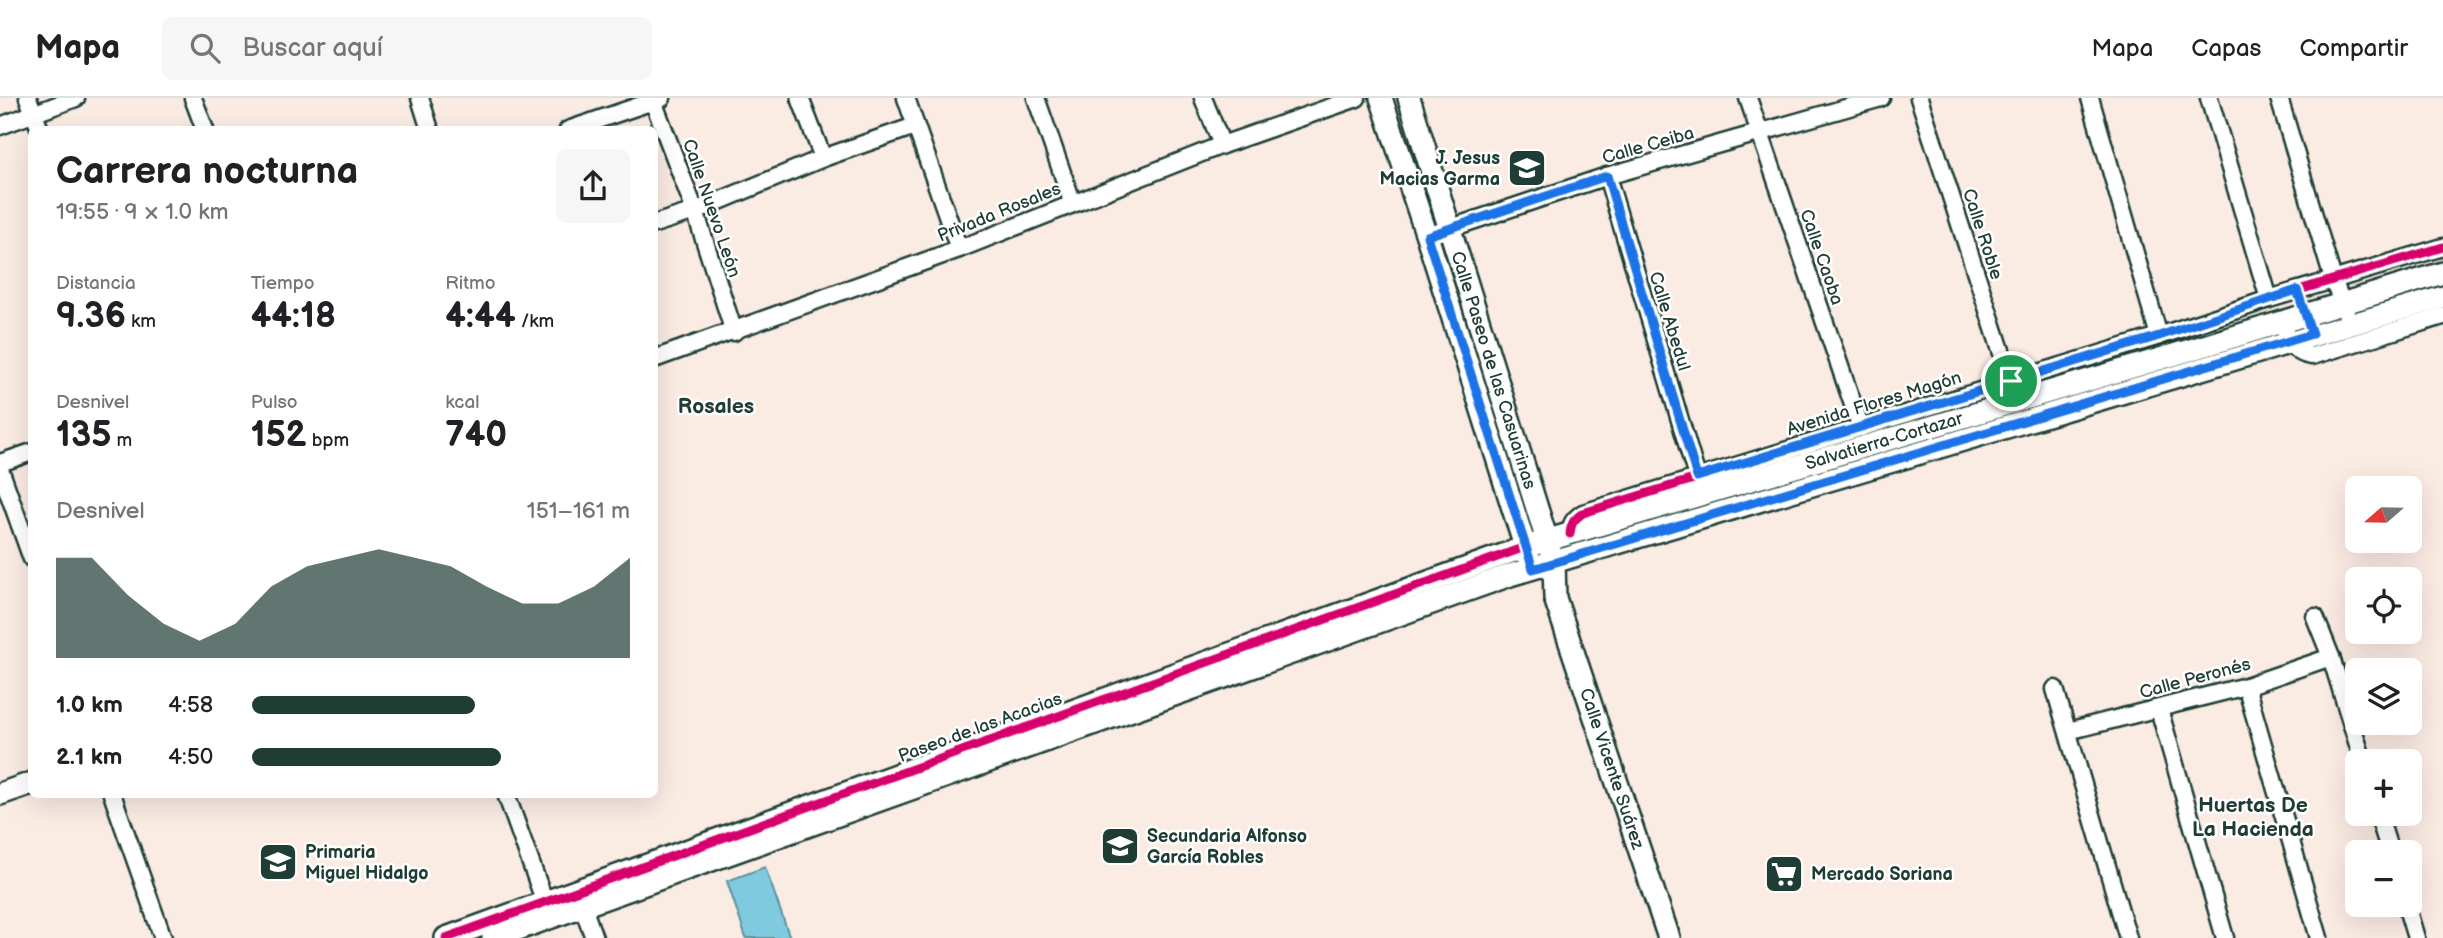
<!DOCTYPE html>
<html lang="es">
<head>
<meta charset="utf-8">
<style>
  :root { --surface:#fff; --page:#f6f6f6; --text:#202124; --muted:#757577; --line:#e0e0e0; --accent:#1f3d34 }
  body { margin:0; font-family:"Balsamiq Sans",sans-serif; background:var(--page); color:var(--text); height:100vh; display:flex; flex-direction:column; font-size:26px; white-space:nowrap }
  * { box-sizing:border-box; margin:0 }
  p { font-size:23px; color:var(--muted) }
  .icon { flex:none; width:38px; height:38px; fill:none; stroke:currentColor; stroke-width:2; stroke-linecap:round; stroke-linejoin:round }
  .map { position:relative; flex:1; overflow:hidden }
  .side { position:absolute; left:28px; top:28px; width:630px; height:672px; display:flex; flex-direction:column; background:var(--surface); border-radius:10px; box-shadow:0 7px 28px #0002 }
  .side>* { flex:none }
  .needle { width:46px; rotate:250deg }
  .tools { position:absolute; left:2345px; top:378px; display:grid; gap:14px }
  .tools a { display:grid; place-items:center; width:77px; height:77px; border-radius:10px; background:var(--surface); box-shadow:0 7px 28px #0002; font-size:35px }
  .pin { position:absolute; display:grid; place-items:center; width:60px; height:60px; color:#fff; margin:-30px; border:4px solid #fff; border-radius:50%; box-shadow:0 2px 7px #0007 }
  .round { display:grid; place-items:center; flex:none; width:74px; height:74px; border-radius:10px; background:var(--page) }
  .overview { display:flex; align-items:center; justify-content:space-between; height:119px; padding:0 28px }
  h1 { font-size:38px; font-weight:800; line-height:52px }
  .metrics { display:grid; grid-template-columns:repeat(3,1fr); gap:10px; height:119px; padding:7px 28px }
  .metrics div { display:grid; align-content:center }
  .metrics b { font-size:35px; font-weight:800 }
  .metrics small { font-size:19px; font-weight:400 }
  .metrics p { font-size:19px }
  .chart { height:196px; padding:14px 28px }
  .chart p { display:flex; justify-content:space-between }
  .chart svg { width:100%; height:126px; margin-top:7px; fill:var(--accent); opacity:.7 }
  ul { padding:0 28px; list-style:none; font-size:23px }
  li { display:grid; grid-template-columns:112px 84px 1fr; align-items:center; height:52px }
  li i { height:18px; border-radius:9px; background:var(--accent) }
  header { display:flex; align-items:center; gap:42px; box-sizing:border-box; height:98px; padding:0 35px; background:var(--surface); border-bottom:2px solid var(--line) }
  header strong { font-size:33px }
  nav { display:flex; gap:38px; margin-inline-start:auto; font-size:24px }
  .search { width:490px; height:63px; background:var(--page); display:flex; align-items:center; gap:18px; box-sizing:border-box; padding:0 24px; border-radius:10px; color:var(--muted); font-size:26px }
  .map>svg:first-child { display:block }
  .water { fill:#80cae0; stroke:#59929b; stroke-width:2 }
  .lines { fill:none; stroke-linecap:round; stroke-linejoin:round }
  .street-casing { stroke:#1f3d34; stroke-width:21 }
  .secondary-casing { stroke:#1f3d34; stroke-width:26 }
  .street { stroke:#fff; stroke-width:16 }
  .secondary { stroke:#fff; stroke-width:21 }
  .cycleway-casing { stroke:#fff; stroke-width:13 }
  .cycleway { stroke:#d6006c; stroke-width:9 }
  .route-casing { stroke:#fff; stroke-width:14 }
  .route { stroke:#1a73e8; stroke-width:9 }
  .labels { text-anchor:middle; stroke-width:5; stroke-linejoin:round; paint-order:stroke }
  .street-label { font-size:18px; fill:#1f3d34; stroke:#fff }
  .poi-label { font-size:18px; font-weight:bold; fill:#1f3d34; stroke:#fff; text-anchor:start }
  .quarter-label { font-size:21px; font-weight:bold; fill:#1f3d34; stroke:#fff }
</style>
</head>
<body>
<header>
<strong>Mapa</strong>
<div class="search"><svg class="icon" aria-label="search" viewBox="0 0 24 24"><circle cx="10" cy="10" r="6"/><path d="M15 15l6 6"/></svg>Buscar aquí</div>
<nav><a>Mapa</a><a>Capas</a><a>Compartir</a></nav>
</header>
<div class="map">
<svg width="2443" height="840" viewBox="0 0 2443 840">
  <rect width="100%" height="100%" fill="#faebe3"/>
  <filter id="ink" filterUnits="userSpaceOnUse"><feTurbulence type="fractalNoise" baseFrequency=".0143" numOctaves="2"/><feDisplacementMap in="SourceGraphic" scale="14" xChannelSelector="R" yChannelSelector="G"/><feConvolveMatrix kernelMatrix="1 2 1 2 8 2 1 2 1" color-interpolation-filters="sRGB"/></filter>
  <g filter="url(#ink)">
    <!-- water -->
    <path class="water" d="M765,769L790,840H746L727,783Z"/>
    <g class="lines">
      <!-- street casing -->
      <g class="street-casing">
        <g id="street">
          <path d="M28,0L40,32"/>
          <path d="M193,0L205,32"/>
          <path d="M420,0L430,32"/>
          <path d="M652,0L695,113L734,234"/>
          <path d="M800,0L823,60"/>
          <path d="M906,0L959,151"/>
          <path d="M1036,0L1073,106"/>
          <path d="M1203,0L1222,47"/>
          <path d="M1748,0L1861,330"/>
          <path d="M1919,0L2011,283"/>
          <path d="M2090,0L2159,238"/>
          <path d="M2209,0L2269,201"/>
          <path d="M2279,0L2333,181L2350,226"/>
          <path d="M0,28L76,0"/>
          <path d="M568,32L662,0"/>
          <path d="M1607,78L1697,379"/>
          <path d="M654,126L695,113L823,60L915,28"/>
          <path d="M1427,138L1607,78L1881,0"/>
          <path d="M2286,236C2291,249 2298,256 2312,258L2443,218"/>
          <path d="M654,261L959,151L1222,47L1357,0"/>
          <path d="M0,365L32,354"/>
          <path d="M0,371L32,461"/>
          <path d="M1570,436C1571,425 1574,421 1583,415L2159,238L2269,201L2443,149"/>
          <path d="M2315,519L2331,559L2363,663"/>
          <path d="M2246,588L2319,840"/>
          <path d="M2055,591L2128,840"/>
          <path d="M2159,611L2225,840"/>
          <path d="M2068,633L2246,588L2331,559"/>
          <path d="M112,696L163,840"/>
          <path d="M506,696L548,813"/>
          <path d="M2378,716L2390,754"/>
          <path d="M580,800L594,840"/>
          <path d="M2406,807L2416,840"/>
        </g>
      </g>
      <!-- secondary casing -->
      <g class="secondary-casing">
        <g id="secondary">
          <path d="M1381,0L1427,138L1529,461"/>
          <path id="s1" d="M1409,0L1554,465L1555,500L1669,840"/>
          <path d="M0,696L32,685"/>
          <path id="s2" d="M446,840L1525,449L2207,247L2443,175"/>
          <path d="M493,840L1510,477L2443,199"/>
        </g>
      </g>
      <!-- street -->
      <use href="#street" class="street"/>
      <!-- secondary -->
      <use href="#secondary" class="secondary"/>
      <!-- cycleway casing -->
      <g class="cycleway-casing">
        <g id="cycleway">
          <path d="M1570,436C1571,425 1574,421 1583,415L2159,238L2269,201L2443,149"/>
          <path d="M446,840L1525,449"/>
        </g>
      </g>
      <!-- cycleway -->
      <use href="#cycleway" class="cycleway"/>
    </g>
  </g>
  <g class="lines" filter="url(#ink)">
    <!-- route casing -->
    <g class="route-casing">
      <path id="route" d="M1607,78L1697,379L2159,238L2297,192L2312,236L1533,471L1427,138Z"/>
    </g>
    <!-- route -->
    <use href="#route" class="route"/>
  </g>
  <!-- icons -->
  <defs>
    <g id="school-square" transform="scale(2.0125)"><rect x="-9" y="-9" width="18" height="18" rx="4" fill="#1f3d34" stroke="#fff"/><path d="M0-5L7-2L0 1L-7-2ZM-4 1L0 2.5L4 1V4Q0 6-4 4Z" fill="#fff"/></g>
    <g id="supermarket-square" transform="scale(2.0125)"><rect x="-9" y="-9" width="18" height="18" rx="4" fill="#1f3d34" stroke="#fff"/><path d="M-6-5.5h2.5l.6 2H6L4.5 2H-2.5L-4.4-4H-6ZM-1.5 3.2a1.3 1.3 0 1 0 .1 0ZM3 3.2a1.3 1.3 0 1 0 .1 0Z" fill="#fff"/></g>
  </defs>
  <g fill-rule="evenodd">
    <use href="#school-square" x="1527" y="70"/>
    <use href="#school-square" x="1120" y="748"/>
    <use href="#school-square" x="278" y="764"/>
    <use href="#supermarket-square" x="1784" y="776"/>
  </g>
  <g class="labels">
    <!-- street labels -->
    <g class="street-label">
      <text transform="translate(1648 47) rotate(-16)" y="6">Calle Ceiba</text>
      <text transform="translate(712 110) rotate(71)" y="6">Calle Nuevo León</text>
      <text transform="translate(999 114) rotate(-22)" y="6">Privada Rosales</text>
      <text transform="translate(1983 136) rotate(72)" y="6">Calle Roble</text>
      <text transform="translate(1822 159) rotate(71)" y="6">Calle Caoba</text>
      <text transform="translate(1670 223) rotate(73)" y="6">Calle Abedul</text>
      <text dy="6" stroke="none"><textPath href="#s1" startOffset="285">Calle Paseo de las Casuarinas</textPath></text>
      <text transform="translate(1874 305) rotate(-17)" y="6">Avenida Flores Magón</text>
      <text dy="6" stroke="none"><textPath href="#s2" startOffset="1522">Salvatierra-Cortazar</textPath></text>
      <text transform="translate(2195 580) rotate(-15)" y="6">Calle Peronés</text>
      <text transform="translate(980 629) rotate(-20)" y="6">Paseo de las Acacias</text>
      <text dy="6" stroke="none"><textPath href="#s1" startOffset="702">Calle Vicente Suárez</textPath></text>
    </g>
    <!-- poi labels -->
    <g class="poi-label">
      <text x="1500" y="66" text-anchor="end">J. Jesus<tspan x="1500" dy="21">Macias Garma</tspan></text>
      <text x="1147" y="744">Secundaria Alfonso<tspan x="1147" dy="21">García Robles</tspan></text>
      <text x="305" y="760">Primaria<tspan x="305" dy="21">Miguel Hidalgo</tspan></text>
      <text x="1811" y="782">Mercado Soriana</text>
    </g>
    <!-- quarter labels -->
    <g class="quarter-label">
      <text x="716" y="315">Rosales</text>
      <text x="2253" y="714">Huertas De<tspan x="2253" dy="24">La Hacienda</tspan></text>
    </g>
  </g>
</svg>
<div class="tools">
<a><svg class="needle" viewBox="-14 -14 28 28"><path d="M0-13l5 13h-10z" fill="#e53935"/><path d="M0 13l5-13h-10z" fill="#757577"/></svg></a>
<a><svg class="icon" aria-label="locate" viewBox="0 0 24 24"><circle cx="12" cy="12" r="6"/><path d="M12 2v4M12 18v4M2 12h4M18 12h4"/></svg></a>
<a><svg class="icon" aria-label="layers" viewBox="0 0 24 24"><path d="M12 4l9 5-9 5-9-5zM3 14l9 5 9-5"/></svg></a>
<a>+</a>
<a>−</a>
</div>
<div class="pin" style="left:2011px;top:283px;background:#1e9e55"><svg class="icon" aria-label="arrive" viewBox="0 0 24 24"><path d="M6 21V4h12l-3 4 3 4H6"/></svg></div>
<section class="side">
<div class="overview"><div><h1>Carrera nocturna</h1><p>19:55 · 9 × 1.0 km</p></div><a class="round"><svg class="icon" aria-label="share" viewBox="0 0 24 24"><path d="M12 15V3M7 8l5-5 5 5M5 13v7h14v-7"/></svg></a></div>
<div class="metrics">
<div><p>Distancia</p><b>9.36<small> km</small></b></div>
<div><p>Tiempo</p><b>44:18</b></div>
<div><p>Ritmo</p><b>4:44<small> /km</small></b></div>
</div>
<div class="metrics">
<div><p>Desnivel</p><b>135<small> m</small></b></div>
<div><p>Pulso</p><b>152<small> bpm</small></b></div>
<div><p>kcal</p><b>740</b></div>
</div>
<div class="chart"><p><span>Desnivel</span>151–161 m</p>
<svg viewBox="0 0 160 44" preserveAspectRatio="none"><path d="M0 44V9L10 9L20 22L30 32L40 38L50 32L60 19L70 12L80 9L90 6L100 9L110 12L120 19L130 25L140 25L150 19L160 9V44z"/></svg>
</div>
<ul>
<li><b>1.0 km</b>4:58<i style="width:59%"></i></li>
<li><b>2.1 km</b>4:50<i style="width:66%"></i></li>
</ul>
</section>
</div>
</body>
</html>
